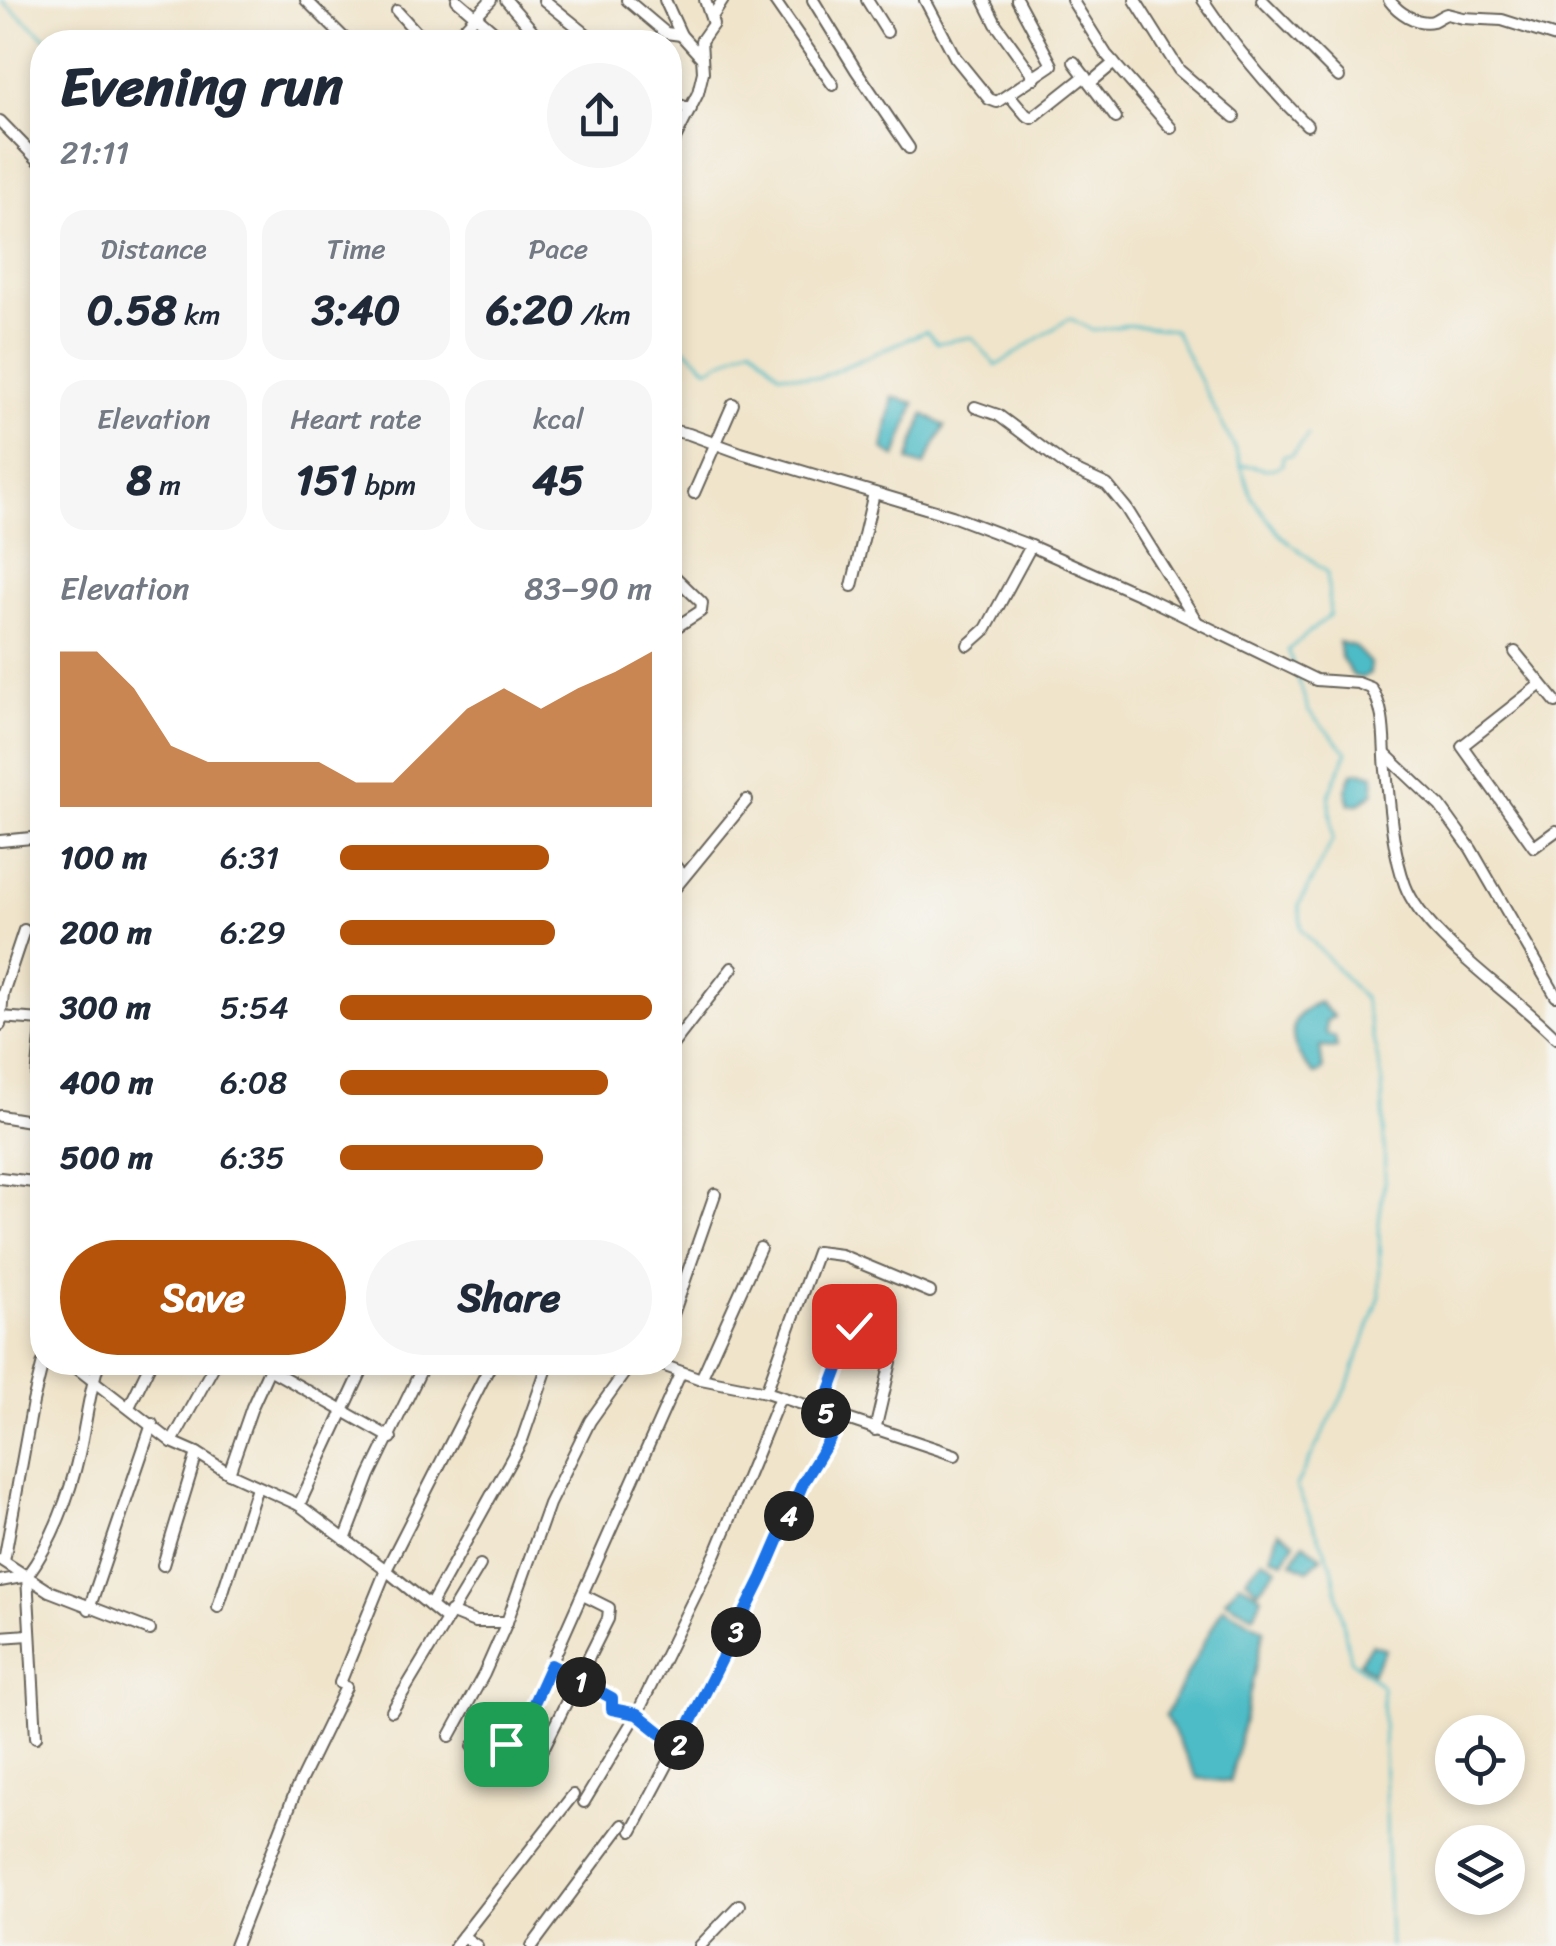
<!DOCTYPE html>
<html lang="en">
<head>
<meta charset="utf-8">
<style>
  :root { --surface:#fff; --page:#f6f6f7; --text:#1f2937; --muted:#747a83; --accent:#b45309 }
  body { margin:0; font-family:Sriracha,sans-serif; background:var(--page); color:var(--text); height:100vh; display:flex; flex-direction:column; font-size:38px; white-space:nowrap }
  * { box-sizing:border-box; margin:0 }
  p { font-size:32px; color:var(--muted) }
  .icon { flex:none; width:55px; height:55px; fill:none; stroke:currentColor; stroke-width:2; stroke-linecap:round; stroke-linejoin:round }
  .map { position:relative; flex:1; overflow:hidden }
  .side { position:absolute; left:30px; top:30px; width:652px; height:1345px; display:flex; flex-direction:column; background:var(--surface); border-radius:40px; box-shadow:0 5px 15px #0003 }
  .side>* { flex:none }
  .controls { position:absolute; left:1435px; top:1715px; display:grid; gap:20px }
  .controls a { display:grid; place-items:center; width:90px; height:90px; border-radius:50%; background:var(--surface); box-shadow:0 5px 15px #0003; font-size:50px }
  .pin { position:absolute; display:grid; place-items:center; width:85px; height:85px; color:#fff; margin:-42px; border-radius:20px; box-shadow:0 5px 15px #0006 }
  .km { position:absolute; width:50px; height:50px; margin:-25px; border-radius:50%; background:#222; color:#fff; font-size:28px; line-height:50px; text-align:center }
  .round { display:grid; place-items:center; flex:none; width:105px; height:105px; border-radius:52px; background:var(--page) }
  .head { display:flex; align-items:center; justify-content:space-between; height:170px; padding:0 30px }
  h1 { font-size:55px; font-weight:700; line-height:75px }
  .metrics { display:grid; grid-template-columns:repeat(3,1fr); gap:15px; height:170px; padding:10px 30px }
  .metrics div { display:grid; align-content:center; border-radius:25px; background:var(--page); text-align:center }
  .metrics b { font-size:42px; font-weight:700 }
  .metrics small { font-size:28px; font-weight:400 }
  .metrics p { font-size:28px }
  .chart { height:280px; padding:20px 30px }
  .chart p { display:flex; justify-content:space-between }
  .chart svg { width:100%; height:180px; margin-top:10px; fill:var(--accent); opacity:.7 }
  .primary-button { display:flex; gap:20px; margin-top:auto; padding:20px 30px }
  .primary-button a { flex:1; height:115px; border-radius:60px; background:var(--accent); color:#fff; font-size:40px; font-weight:700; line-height:115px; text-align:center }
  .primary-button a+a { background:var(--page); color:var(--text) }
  ul { padding:0 30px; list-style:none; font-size:32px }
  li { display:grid; grid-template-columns:160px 120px 1fr; align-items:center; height:75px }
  li i { height:25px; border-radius:12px; background:var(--accent) }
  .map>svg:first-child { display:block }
  .water { fill:#4ebcc6; stroke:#356c71; stroke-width:2.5 }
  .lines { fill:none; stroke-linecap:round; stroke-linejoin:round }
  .stream { stroke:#4ebcc6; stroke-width:2.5 }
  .minor-casing { stroke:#666259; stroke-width:14 }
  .minor { stroke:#fff; stroke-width:10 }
  .route-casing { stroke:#fff; stroke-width:20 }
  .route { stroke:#1a73e8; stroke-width:12 }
</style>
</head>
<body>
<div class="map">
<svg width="1556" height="1946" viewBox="0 0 1556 1946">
  <rect width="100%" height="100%" fill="#f6f6f2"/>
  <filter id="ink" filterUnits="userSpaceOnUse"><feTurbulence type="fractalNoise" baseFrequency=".01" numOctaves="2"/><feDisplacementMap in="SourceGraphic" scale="20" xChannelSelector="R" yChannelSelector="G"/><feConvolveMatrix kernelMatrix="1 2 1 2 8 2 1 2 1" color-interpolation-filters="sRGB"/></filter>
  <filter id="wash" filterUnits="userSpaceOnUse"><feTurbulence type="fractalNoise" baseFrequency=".0048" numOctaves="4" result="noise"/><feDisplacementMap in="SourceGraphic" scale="40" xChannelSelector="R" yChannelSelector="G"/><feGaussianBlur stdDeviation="2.25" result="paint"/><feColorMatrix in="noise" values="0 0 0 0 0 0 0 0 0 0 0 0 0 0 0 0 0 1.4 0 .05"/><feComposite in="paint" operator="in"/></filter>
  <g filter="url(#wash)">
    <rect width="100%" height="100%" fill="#f0e4ca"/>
    <!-- water -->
    <g class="water">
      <path d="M893,397L915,403L896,457L883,449Z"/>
      <path d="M924,414L945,426L924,466L908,461Z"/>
      <path d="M1339,642L1354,646L1370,663V673L1362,678L1353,676L1341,657Z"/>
      <path d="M1361,771L1374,775V792L1359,804H1350L1346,790L1352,773Z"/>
      <path d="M1319,1002L1334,1017L1326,1021V1034L1335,1037L1337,1048L1320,1047L1323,1070L1315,1075C1290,1051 1280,1018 1319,1002Z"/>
      <path d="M1279,1531L1295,1542L1284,1561L1271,1557Z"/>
      <path d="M1304,1543L1322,1557L1308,1570L1292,1562Z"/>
      <path d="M1263,1559L1277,1568L1258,1591L1246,1578Z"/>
      <path d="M1240,1582L1262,1597L1254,1615L1225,1600Z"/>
      <path d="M1223,1607L1264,1629L1230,1782L1197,1778L1165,1716Z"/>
      <path d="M1372,1644L1386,1649L1372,1673L1359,1662Z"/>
    </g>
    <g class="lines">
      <!-- stream -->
      <g class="stream">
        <path d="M1,0L51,42"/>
        <path d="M123,42L150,38L155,42"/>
        <path d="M238,42H245"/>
        <path d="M670,343L687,349L708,369L752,345L779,373L819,378L926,331L937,343L972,337L996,366L1070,318L1093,331L1127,325L1174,330L1235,449L1252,498L1279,534L1327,572L1330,615L1288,650L1293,664"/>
        <path d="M1241,466C1259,463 1262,475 1282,465L1283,456L1292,455L1308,435"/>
        <path d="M1297,676L1309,712L1347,752L1329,795L1333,839L1299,905L1302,930L1364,999L1382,1078L1385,1175L1379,1222L1380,1296L1349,1383L1296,1486L1332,1566L1350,1659L1382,1686L1390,1946"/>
      </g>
    </g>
  </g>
  <g filter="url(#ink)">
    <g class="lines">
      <!-- minor casing -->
      <g class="minor-casing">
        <g id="minor">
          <path d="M306,0L348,42"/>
          <path d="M457,0L506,42"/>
          <path d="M506,0L532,30"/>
          <path d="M544,0L596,42"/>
          <path d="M627,0L666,33L681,35"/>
          <path d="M665,0L681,35L700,56"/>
          <path d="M774,0L833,85"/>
          <path d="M813,0L856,70L909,148"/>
          <path d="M867,0L887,32"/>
          <path d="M925,0L955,57L989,99L997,102L1052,65L1017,0"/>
          <path d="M984,0L996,24L1035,78"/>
          <path d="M1072,0L1106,54L1171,128"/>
          <path d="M1135,0L1179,70L1234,117"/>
          <path d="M1203,0C1234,47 1267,86 1307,125"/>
          <path d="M1262,0L1339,77"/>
          <path d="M1389,0C1398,12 1416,25 1433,21C1438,19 1442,15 1447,14L1463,18L1502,20L1556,37"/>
          <path d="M397,11L425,42"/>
          <path d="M712,17L723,0"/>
          <path d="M451,42L491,0"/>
          <path d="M1074,62L1116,118"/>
          <path d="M1090,83L1114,63"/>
          <path d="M1010,96L1026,115L1032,118L1085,76"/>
          <path d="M670,102L691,109"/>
          <path d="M0,121L42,164"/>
          <path d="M670,149L698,93L703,72L701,41L713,24L705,0"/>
          <path d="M975,407L998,415L1068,467L1107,485L1126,508L1197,622"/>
          <path d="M670,430L689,434L741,453L952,516L1031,546L1143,596L1316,680L1358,683L1371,688C1387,712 1383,743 1386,770C1390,808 1392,849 1405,885C1425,938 1515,995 1556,1038"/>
          <path d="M694,493L733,404"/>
          <path d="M670,572L702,603L701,611L670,631"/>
          <path d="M852,586L874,493"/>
          <path d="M968,645L986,629L1031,546"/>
          <path d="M1515,652L1556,702"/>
          <path d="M1541,684L1462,746L1534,847L1556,831"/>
          <path d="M1385,754L1440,806L1471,849L1556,996"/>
          <path d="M0,841L42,837"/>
          <path d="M670,860L683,875"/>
          <path d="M670,894L747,800"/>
          <path d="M0,1017L42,1020"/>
          <path d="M0,1025L3,993L24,930"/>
          <path d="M670,1048L732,968"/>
          <path d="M0,1116L42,1123"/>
          <path d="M33,1122L42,1026"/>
          <path d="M0,1178L42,1183"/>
          <path d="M670,1323L715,1194"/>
          <path d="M69,1362L172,1442L197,1453L229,1473L299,1505L386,1570L446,1619"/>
          <path d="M654,1362L701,1379L766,1392L955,1455"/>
          <path d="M269,1369L391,1438"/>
          <path d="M701,1379L760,1248"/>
          <path d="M766,1392L817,1252L841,1255L930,1292"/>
          <path d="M129,1407L151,1362"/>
          <path d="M822,1412L854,1325"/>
          <path d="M875,1430L894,1349"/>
          <path d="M172,1442L216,1362"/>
          <path d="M229,1473L252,1407L272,1363"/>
          <path d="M299,1505L366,1362"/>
          <path d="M345,1540L370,1475L425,1362"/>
          <path d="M1,1560L49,1591L150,1630"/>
          <path d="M4,1561L33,1402L43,1362"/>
          <path d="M163,1565L197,1453"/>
          <path d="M0,1581L27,1576"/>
          <path d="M430,1606L522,1440L549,1362"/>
          <path d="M218,1607L257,1487"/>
          <path d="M89,1609L152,1424"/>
          <path d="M450,1612L475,1622H507"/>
          <path d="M0,1637L29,1635"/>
          <path d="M551,1665L612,1698V1709L637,1714L678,1747"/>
          <path d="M340,1683L386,1570L492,1362"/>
          <path d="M392,1711L480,1565"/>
          <path d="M450,1736L484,1674L507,1622L549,1504L590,1421L632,1362"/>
          <path d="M36,1737L27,1576C52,1542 70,1495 79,1454C86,1424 89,1392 99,1362"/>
          <path d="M473,1746C494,1746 512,1746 523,1727L681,1372"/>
          <path d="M532,1771L608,1619L609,1608L583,1595"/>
          <path d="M584,1802L637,1714L716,1553L780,1397"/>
          <path d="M632,1831L722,1662L803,1483L841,1419"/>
          <path d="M463,1936L477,1946"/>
          <path d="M235,1946L296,1790L346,1687"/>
          <path d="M455,1946L573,1795"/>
          <path d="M532,1946L622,1825"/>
          <path d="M700,1946L739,1905"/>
        </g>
      </g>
      <!-- minor -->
      <use href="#minor" class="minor"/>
    </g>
  </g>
  <g class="lines" filter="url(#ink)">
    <!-- route casing -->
    <g class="route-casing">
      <path id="route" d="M506,1744L518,1736L523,1727L551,1665L612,1698V1709L637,1714L678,1747L762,1578L803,1483L842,1419L822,1412L854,1326"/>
    </g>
    <!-- route -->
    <use href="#route" class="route"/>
  </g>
</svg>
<div class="controls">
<a><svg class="icon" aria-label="locate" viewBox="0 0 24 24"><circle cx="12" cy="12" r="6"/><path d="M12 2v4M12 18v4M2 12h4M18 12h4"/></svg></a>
<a><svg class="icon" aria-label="layers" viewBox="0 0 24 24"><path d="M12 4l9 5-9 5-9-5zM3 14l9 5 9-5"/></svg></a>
</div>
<div class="pin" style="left:506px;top:1744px;background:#1e9e55"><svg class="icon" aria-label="arrive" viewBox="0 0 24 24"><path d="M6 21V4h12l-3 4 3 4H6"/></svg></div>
<div class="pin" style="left:854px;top:1326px;background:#d93025"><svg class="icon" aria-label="check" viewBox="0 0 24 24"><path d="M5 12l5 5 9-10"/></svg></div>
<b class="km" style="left:581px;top:1682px">1</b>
<b class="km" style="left:679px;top:1745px">2</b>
<b class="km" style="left:736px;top:1632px">3</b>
<b class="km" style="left:789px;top:1516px">4</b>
<b class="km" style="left:826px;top:1413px">5</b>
<section class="side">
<div class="head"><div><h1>Evening run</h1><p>21:11</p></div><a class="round"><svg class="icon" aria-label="share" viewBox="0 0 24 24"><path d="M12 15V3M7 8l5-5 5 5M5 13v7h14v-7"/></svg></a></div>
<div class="metrics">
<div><p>Distance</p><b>0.58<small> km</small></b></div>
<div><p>Time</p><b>3:40</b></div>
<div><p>Pace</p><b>6:20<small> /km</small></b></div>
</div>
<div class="metrics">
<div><p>Elevation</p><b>8<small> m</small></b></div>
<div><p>Heart rate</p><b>151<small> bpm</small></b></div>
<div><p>kcal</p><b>45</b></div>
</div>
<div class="chart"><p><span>Elevation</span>83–90 m</p>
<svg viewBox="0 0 160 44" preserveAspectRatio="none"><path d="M0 44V6L10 6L20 15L30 29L40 33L50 33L60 33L70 33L80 38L90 38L100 29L110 20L120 15L130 20L140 15L150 11L160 6V44z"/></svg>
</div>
<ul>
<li><b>100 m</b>6:31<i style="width:67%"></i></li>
<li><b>200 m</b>6:29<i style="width:69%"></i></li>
<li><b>300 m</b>5:54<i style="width:100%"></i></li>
<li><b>400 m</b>6:08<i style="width:86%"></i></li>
<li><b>500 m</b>6:35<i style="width:65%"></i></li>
</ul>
<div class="primary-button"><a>Save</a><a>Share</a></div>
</section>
</div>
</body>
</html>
